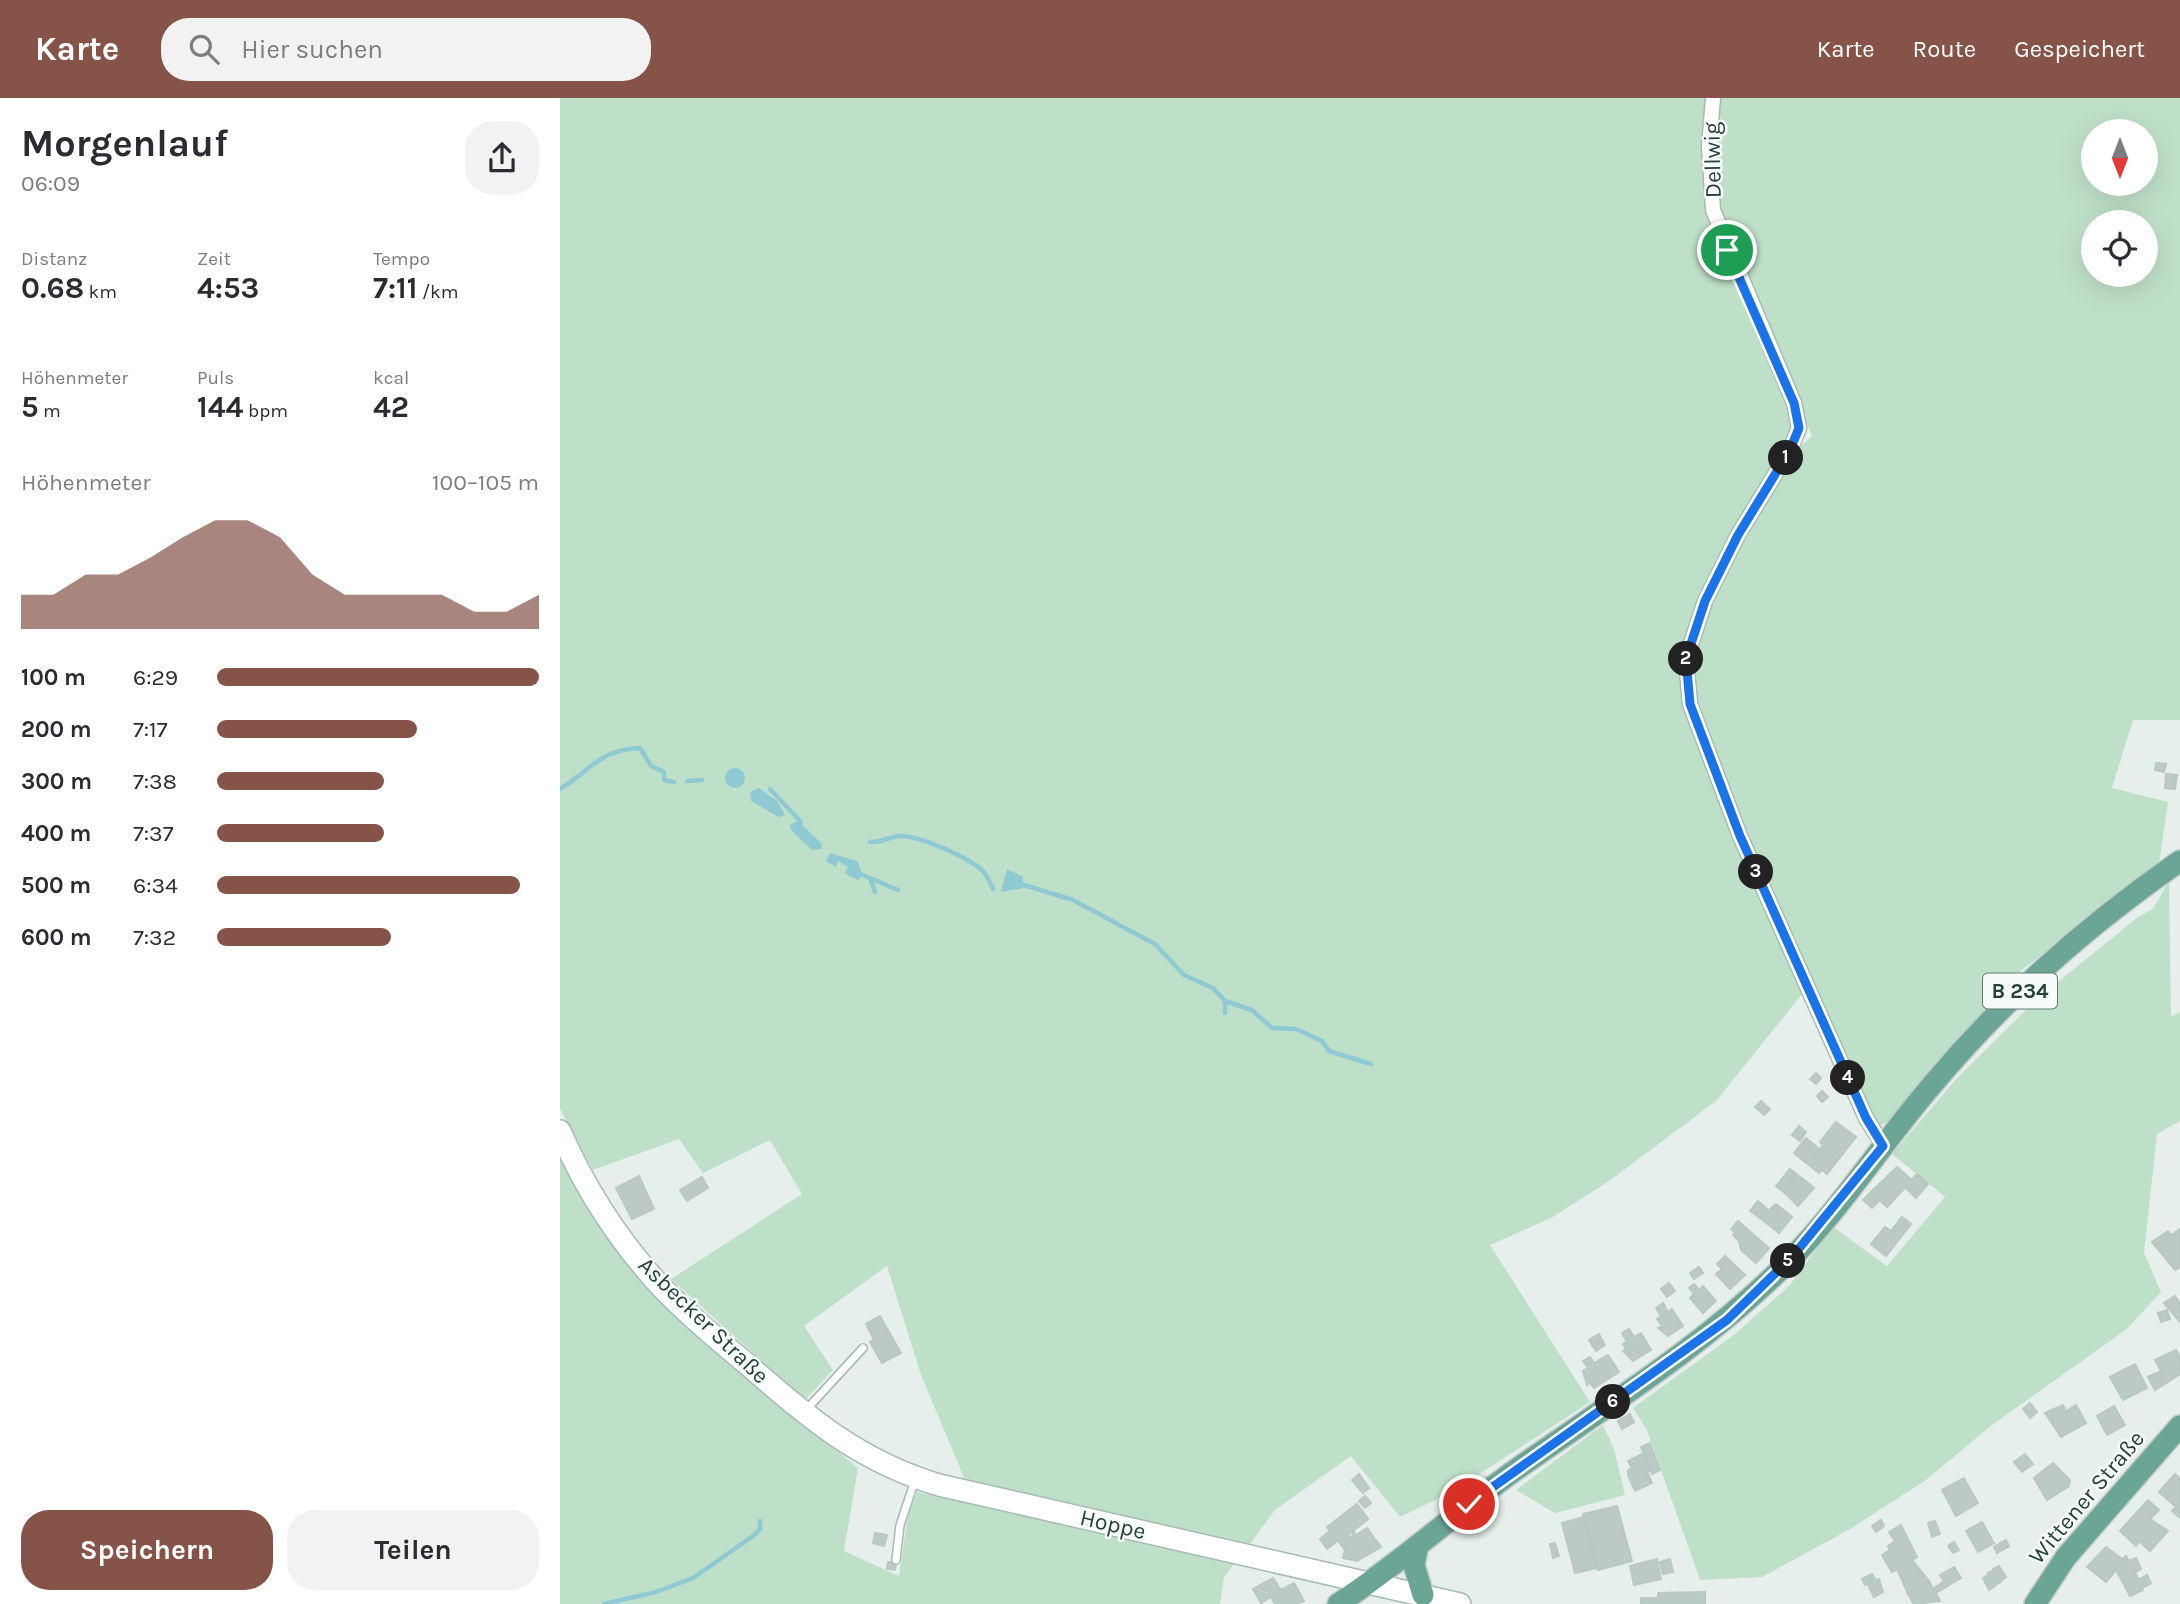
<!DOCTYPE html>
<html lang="de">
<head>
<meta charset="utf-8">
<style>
  :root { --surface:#fff; --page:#f2f2f3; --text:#2b2b33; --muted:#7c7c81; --accent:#855347 }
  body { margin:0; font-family:Karla,sans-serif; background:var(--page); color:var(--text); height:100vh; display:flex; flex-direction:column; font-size:26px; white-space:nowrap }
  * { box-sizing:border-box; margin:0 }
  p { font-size:23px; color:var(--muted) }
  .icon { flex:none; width:38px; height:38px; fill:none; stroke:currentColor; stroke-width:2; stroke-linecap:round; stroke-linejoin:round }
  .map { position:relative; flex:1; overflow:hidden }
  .side { display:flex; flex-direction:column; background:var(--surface); width:560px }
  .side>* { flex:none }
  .needle { width:46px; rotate:180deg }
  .controls { position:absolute; left:1521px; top:21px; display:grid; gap:14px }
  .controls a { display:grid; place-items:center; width:77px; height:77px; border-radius:50%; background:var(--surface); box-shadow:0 7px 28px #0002; font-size:35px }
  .pin { position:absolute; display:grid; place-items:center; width:60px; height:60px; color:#fff; margin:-30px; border:4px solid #fff; border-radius:50%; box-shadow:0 2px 7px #0007 }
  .km { position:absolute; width:35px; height:35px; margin:-18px; border-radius:50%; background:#222; color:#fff; font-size:19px; line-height:35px; text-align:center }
  .round { display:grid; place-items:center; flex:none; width:74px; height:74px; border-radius:28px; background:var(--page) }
  .head { display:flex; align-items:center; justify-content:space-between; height:119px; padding:0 21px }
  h1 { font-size:38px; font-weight:700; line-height:52px }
  .figures { display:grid; grid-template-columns:repeat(3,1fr); gap:10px; height:119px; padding:7px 21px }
  .figures div { display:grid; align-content:center }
  .figures b { font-size:30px; font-weight:700 }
  .figures small { font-size:19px; font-weight:400 }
  .figures p { font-size:19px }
  .chart { height:196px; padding:14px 21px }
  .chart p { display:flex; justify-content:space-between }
  .chart svg { width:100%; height:126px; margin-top:7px; fill:var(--accent); opacity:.7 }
  .primary-button { display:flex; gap:14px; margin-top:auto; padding:14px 21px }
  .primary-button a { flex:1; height:80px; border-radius:28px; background:var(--accent); color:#fff; font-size:28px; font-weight:700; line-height:80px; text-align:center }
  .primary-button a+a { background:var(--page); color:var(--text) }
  ul { padding:0 21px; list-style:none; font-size:23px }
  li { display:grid; grid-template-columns:112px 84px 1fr; align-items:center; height:52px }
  li i { height:18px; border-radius:9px; background:var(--accent) }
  header { display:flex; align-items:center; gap:42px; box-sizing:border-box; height:98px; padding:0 35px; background:var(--accent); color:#fff }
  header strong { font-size:33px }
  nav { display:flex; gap:38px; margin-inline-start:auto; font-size:24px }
  .search { width:490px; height:63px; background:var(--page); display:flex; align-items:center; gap:18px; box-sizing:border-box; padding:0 24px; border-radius:28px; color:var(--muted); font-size:26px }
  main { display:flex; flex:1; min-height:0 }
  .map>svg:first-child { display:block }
  .green { fill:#bfe0c8; fill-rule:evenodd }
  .water { fill:#8ec9d4 }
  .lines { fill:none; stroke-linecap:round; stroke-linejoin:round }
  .stream { stroke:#8ec9d4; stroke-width:4.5 }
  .building { fill:#bbcac4; stroke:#b8c9c2; stroke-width:2 }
  .lane-casing { stroke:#a8b8b2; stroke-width:10 }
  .street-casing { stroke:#a8b8b2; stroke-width:17 }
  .secondary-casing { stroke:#a4bbb3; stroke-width:24 }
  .primary-casing { stroke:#c2cac8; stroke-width:24 }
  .lane { stroke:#fff; stroke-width:7 }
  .street { stroke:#fff; stroke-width:14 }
  .secondary { stroke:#fff; stroke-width:21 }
  .primary { stroke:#6aa596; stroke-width:21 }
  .route-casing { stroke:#fff; stroke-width:14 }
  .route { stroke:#1a73e8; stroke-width:9 }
  .labels { text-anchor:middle; stroke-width:5; stroke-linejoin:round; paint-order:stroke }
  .shield { fill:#f7fbf9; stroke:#637a73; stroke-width:2 }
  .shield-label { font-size:21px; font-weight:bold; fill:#24423a }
  .street-label { font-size:23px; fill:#24423a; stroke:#f7fbf9 }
</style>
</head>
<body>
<header>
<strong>Karte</strong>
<div class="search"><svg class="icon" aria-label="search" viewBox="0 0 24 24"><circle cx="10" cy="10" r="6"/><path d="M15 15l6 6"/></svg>Hier suchen</div>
<nav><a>Karte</a><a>Route</a><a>Gespeichert</a></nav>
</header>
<main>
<section class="side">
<div class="head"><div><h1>Morgenlauf</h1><p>06:09</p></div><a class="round"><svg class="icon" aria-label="share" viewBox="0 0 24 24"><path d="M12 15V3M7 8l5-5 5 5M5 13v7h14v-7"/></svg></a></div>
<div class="figures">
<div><p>Distanz</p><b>0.68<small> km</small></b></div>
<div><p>Zeit</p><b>4:53</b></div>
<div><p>Tempo</p><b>7:11<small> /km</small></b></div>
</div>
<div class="figures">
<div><p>Höhenmeter</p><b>5<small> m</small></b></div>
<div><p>Puls</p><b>144<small> bpm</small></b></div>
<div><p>kcal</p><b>42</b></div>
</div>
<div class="chart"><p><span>Höhenmeter</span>100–105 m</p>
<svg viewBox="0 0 160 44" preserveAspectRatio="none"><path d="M0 44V32L10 32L20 25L30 25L40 19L50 12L60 6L70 6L80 12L90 25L100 32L110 32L120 32L130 32L140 38L150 38L160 32V44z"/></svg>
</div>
<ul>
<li><b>100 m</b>6:29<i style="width:100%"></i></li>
<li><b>200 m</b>7:17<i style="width:62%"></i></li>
<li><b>300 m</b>7:38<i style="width:52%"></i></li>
<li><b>400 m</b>7:37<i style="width:52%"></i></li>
<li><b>500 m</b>6:34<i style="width:94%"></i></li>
<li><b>600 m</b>7:32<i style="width:54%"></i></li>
</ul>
<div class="primary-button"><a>Speichern</a><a>Teilen</a></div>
</section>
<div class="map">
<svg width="1620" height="1506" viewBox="0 0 1620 1506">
  <rect width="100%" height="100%" fill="#e6efeb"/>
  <!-- green -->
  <g class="green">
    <path d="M0,0H1147L1145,73L1150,123L1230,305C1239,347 1227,342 1212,375L1252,338L1156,109L1153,71L1156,0H1620V622H1573L1552,690L1608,704L1599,766L1463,871L1384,955L1329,1023L1318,1029L1289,975L1204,783L1198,790L1243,895L1156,1003L1049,1083L991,1120L930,1147L1030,1304L892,1394L840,1419L791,1358L715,1412L690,1446L405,1382L361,1277L327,1168L244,1228L273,1272L245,1302L111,1181L242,1096L210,1042L143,1075L119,1041L33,1072L0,1011ZM1533,33H1586V86H1533ZM1533,124H1586V177H1533Z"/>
    <path d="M1609,783L1611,919L1620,914V1023L1597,1036L1584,1155L1601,1194L1567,1231L1432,1327L1366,1382L1290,1431L1202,1479L1140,1482L1087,1332L1073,1310L1175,1236L1229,1188L1273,1129L1327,1168L1385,1099L1332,1056L1397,980L1477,901L1578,819L1593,811Z"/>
    <path d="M0,1057L192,1284L298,1370L284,1453L339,1478L348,1417L357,1394L674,1466L664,1479L660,1506H0Z"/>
    <path d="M1043,1327L1054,1351L1065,1397L995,1415L956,1392Z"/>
  </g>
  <!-- water -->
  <g class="water">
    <circle cx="175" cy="680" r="10"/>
    <path d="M199,690L218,704L225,717L219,719L191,703L190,694Z"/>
    <path d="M238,723L261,745L262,751L252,752L231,732L230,727Z"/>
    <path d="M270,755L297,763L303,777L298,782L285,775L288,769L278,763L276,769L266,763Z"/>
    <path d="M447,771L463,779V790L441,794Z"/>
  </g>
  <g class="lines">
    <!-- stream -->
    <g class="stream">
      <path d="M127,683L142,682"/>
      <path d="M0,691C31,672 39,652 80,650L91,668L104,674V682L114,684"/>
      <path d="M210,691L241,724"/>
      <path d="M310,744C324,745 329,738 341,738C360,738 407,759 422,772C427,777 430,785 433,791"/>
      <path d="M303,777L310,780L315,794"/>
      <path d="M310,780L338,792"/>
      <path d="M464,787L513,802L595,846L624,877L653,890L665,903L692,912L712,930L736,931L762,943L769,953L811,966"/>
      <path d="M665,915V903"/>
      <path d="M44,1506L96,1494L133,1480L193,1438L200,1431V1423"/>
    </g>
  </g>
  <!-- building -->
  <g class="building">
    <path d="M1596,665L1606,666L1604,674L1595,672Z"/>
    <path d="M1606,676L1617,677L1615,691L1605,690Z"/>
    <path d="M1256,975L1261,980L1256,986L1250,981Z"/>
    <path d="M1262,993L1268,999L1262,1004L1257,998Z"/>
    <path d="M1201,1003L1210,1011L1204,1017L1195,1009Z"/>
    <path d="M1276,1024L1296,1039L1267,1076L1251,1062L1263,1047L1260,1044Z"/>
    <path d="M1239,1028L1246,1034L1240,1043L1232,1037Z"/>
    <path d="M1246,1040L1259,1051L1251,1062L1262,1071L1259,1075L1234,1055Z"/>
    <path d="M1337,1069L1352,1082L1327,1109L1311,1094Z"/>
    <path d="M1230,1071L1254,1090L1238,1108L1225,1095L1234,1083L1226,1076Z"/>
    <path d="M1226,1076L1234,1083L1225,1095L1216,1088Z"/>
    <path d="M1357,1076L1368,1086L1356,1100L1345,1089Z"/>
    <path d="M79,1078L94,1111L72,1121L56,1090Z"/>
    <path d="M142,1079L148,1090L127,1103L120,1092Z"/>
    <path d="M1311,1094L1320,1102L1312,1110L1303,1102Z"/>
    <path d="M1198,1103L1207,1111L1200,1120L1190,1113Z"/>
    <path d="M1216,1106L1232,1119L1219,1135L1200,1120Z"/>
    <path d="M1342,1119L1351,1126L1326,1158L1311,1146L1325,1129L1331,1133Z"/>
    <path d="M1178,1123L1209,1150L1196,1165L1181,1152L1179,1143L1173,1137L1175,1134L1171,1131Z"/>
    <path d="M1620,1131V1169L1615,1172L1592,1144L1608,1133L1611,1137Z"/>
    <path d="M1165,1158L1185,1177L1170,1191L1156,1176L1162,1171L1157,1166Z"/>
    <path d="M1139,1169L1143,1175L1134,1181L1130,1175Z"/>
    <path d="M1109,1185L1115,1193L1107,1199L1101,1191Z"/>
    <path d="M1134,1186L1139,1192L1143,1188L1156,1203L1143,1215L1130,1200L1134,1196L1129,1190Z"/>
    <path d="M1615,1198L1620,1206V1224L1604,1205Z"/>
    <path d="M1103,1205L1108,1214L1112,1211L1123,1228L1108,1238L1098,1230L1102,1228L1097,1221L1101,1218L1096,1210Z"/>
    <path d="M1607,1212L1610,1221L1601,1224L1598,1215Z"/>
    <path d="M320,1218L341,1255L322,1265L310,1244L314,1242L306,1226Z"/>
    <path d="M1069,1231L1074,1239L1081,1235L1091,1252L1073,1263L1063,1253L1066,1251L1063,1246L1067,1244L1062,1235Z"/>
    <path d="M1039,1236L1042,1242L1032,1247L1029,1242Z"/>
    <path d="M1042,1242L1045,1247L1036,1253L1032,1247Z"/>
    <path d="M1616,1252L1620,1259V1276L1595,1292L1588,1279L1601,1273L1595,1262Z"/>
    <path d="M1048,1257L1059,1274L1034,1290L1030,1285L1027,1287L1023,1273L1028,1270L1023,1263L1030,1259L1034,1265Z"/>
    <path d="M1575,1266L1587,1290L1563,1302L1550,1279Z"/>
    <path d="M1470,1305L1477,1314L1470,1320L1463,1311Z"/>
    <path d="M1503,1307L1506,1313L1516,1307L1526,1325L1501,1339L1485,1315Z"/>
    <path d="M1554,1308L1565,1327L1547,1337L1537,1318Z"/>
    <path d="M1070,1316L1074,1324L1062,1331L1058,1323Z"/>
    <path d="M1090,1345L1100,1372L1092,1376L1081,1349Z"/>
    <path d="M1084,1355L1092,1372L1087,1374L1092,1385L1075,1393L1068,1377V1372L1072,1370L1068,1363Z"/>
    <path d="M1465,1356L1473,1366L1462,1374L1454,1364Z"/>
    <path d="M1493,1365L1510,1382L1509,1388L1487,1402L1474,1380Z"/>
    <path d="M799,1376L809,1390L803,1395L792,1382Z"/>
    <path d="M1615,1376L1620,1381V1420L1612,1413L1616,1409L1599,1394Z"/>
    <path d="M1404,1380L1411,1393L1389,1405L1382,1392Z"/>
    <path d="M1411,1393L1418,1405L1396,1418L1389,1405Z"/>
    <path d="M805,1398L811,1405L805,1410L799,1403Z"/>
    <path d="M1588,1402L1599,1412L1590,1421L1608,1433L1590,1453L1579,1443L1576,1448L1560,1433Z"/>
    <path d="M797,1406L808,1421L788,1437L790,1441L794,1434L796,1437L807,1430L821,1449L797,1463L783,1460L785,1452L767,1429Z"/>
    <path d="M1057,1408L1072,1463L1038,1472L1023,1416Z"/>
    <path d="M1024,1419L1037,1470L1015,1475L1002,1425Z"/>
    <path d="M1321,1422L1324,1428L1316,1434L1312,1428Z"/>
    <path d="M1375,1423L1380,1436L1372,1439L1368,1425Z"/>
    <path d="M1422,1424L1434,1445L1418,1454L1406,1433Z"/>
    <path d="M1341,1427L1357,1459L1332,1474L1322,1457L1330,1452L1328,1448L1335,1443L1329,1434Z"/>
    <path d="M770,1433L777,1443L767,1451L760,1441Z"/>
    <path d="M315,1435L327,1437L324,1448L313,1445Z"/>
    <path d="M1446,1442L1449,1448L1437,1455L1434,1449Z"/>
    <path d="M1394,1444L1399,1452L1393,1455L1388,1448Z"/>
    <path d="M995,1445L999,1458L993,1460L990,1446Z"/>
    <path d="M1546,1449L1562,1461L1566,1458L1569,1463L1576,1460L1581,1471L1575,1474L1583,1492L1570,1498L1556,1472L1546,1484L1527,1469Z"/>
    <path d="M1097,1461L1101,1481L1074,1487L1070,1468Z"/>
    <path d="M1110,1461L1113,1474L1103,1476L1100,1464Z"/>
    <path d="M1352,1462L1369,1483L1348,1496L1337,1471Z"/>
    <path d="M328,1464H336L335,1472L327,1471Z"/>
    <path d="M1439,1468L1446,1479L1440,1483L1433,1471Z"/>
    <path d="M1394,1469L1401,1480L1376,1495L1373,1491L1384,1483L1380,1477Z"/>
    <path d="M1434,1472L1441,1484L1435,1487L1428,1475Z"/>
    <path d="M1312,1476L1315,1481L1305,1487L1302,1481Z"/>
    <path d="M1429,1476L1435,1488L1429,1492L1423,1480Z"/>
    <path d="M1587,1477L1591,1485L1584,1489L1580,1481Z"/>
    <path d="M713,1480L721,1492L734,1485L744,1503L738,1506H715L711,1499L701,1505L693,1491Z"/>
    <path d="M1319,1481L1323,1494L1314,1499L1308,1487Z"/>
    <path d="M1369,1483L1380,1503L1354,1506L1348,1496Z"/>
    <path d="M1145,1494V1506H1081V1500H1098V1495Z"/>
  </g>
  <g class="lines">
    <!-- lane casing -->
    <g class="lane-casing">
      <g id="lane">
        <path d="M246,1312L303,1250"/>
        <path d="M336,1462L340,1427L355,1382"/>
      </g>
    </g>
    <!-- street casing -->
    <g class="street-casing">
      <path id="street" d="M1153,0L1149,48L1153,112L1234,305L1239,330L1230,352L1178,437L1145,503L1126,561L1130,606L1180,738L1306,1020L1323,1047"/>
    </g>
    <!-- secondary casing -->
    <g class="secondary-casing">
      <path id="secondary" d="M0,1033C23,1086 56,1138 94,1181C122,1212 156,1240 188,1267C248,1320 301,1364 379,1387L900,1506"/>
    </g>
    <!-- primary casing -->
    <g class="primary-casing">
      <g id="primary">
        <path d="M858,1447L854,1467L863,1497"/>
        <path d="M778,1506C839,1466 894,1416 954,1373C1049,1306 1147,1246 1229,1163C1282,1109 1323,1044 1372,987C1443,902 1529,826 1620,763"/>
        <path d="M1475,1506L1506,1459L1620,1328"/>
      </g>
    </g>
    <!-- lane -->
    <use href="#lane" class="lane"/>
    <!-- street -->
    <use href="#street" class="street"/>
    <!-- secondary -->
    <use href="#secondary" class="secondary"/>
    <!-- primary -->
    <use href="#primary" class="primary"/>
  </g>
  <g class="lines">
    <!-- route casing -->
    <g class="route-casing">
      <path id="route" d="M909,1406L1167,1222L1232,1159L1323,1048L1306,1020L1180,738L1130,606L1126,561L1145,503L1178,437L1230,352L1239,330L1234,305L1167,152"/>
    </g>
    <!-- route -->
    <use href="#route" class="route"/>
  </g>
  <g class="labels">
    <!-- shield labels -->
    <rect class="shield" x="1423" y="875.5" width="74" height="35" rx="5"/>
    <g class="shield-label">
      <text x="1460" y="900">B 234</text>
    </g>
    <!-- street labels -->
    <g class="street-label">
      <text transform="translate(1152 62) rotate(-91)" y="8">Dellwig</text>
      <text transform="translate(144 1222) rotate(44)" y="8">Asbecker Straße</text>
      <text transform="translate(1526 1399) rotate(-50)" y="8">Wittener Straße</text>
      <text transform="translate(553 1426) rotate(13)" y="8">Hoppe</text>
    </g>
  </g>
</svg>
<div class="controls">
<a><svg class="needle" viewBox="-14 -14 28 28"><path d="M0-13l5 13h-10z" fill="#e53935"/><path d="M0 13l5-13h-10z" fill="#7c7c81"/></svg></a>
<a><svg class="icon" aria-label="locate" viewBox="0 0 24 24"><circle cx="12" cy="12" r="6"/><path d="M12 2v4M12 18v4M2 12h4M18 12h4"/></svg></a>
</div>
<div class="pin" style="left:1167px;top:152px;background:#1e9e55"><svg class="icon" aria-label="arrive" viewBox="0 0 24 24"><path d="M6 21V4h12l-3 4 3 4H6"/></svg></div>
<div class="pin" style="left:909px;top:1406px;background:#d93025"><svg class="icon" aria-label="check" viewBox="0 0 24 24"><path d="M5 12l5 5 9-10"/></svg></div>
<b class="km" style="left:1226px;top:360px">1</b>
<b class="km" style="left:1126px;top:561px">2</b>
<b class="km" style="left:1196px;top:774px">3</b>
<b class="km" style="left:1288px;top:980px">4</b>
<b class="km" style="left:1228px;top:1163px">5</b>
<b class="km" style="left:1053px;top:1304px">6</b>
</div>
</main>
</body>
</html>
